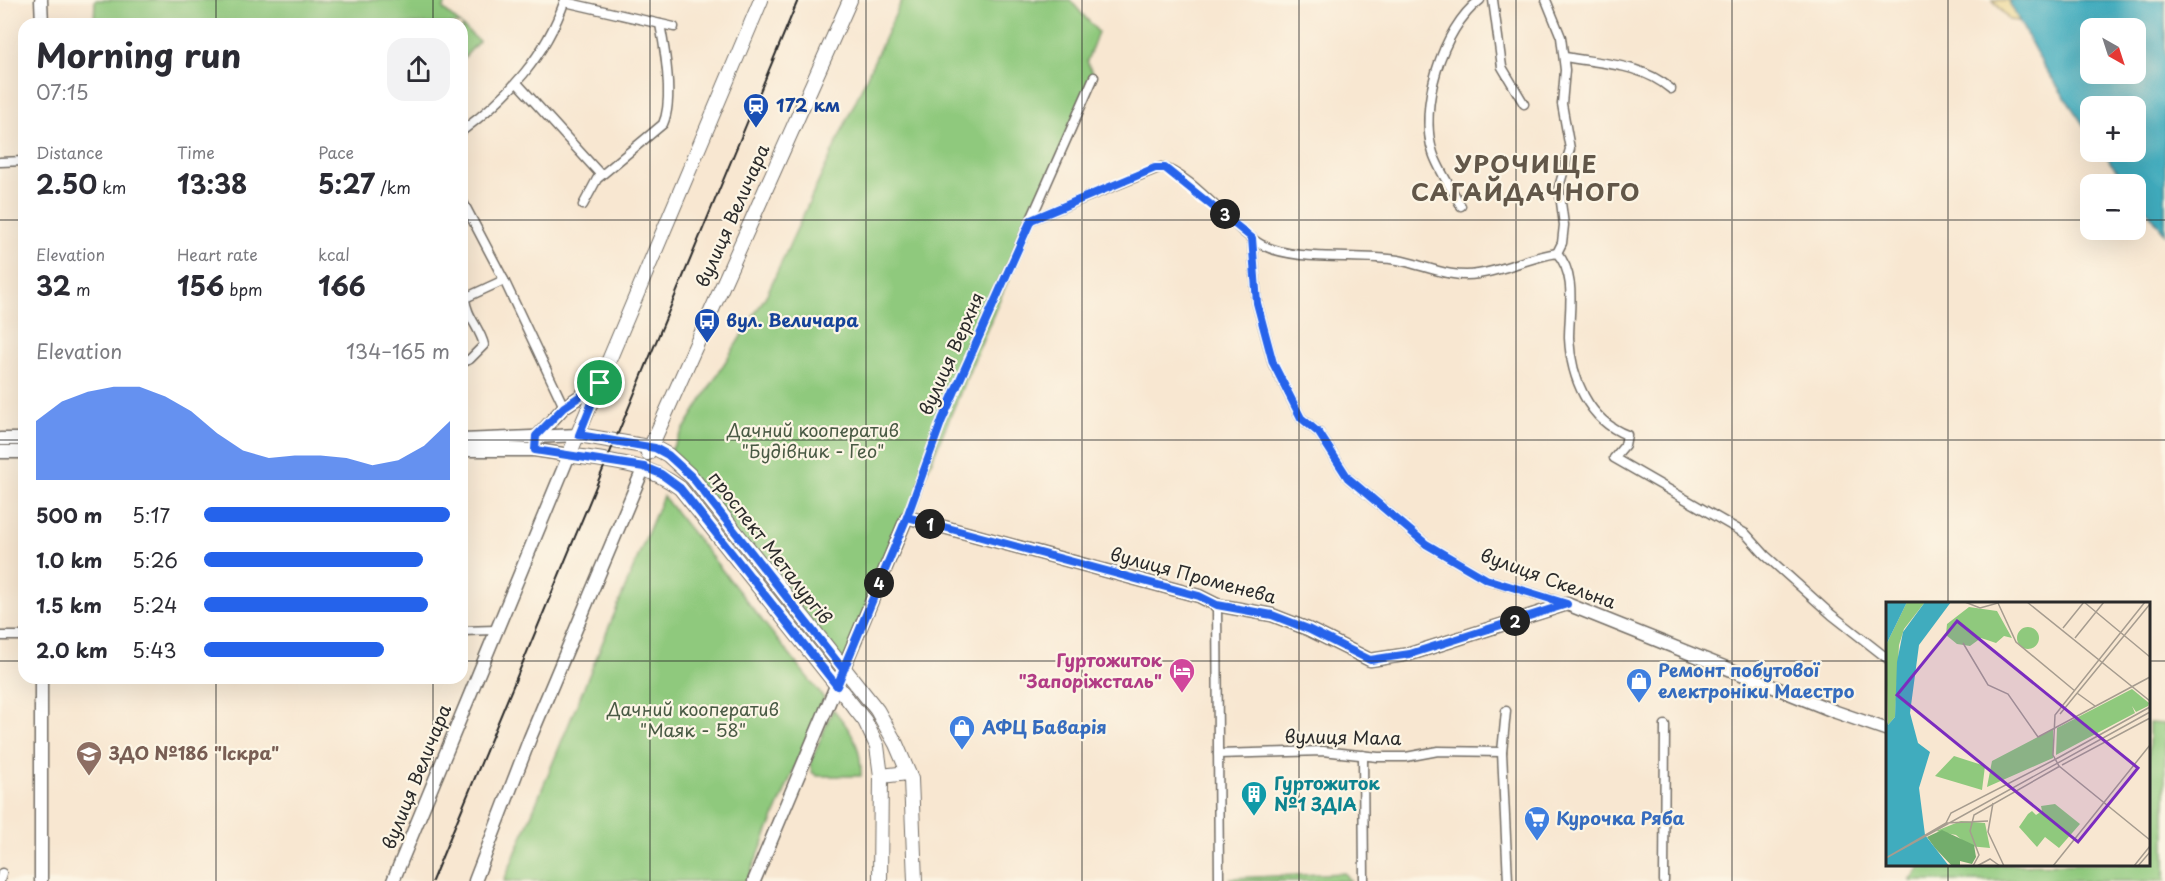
<!DOCTYPE html>
<html lang="en">
<head>
<meta charset="utf-8">
<style>
  :root { --surface:#fff; --page:#f2f2f3; --text:#2b2b33; --muted:#7c7c81; --accent:#2563eb }
  body { margin:0; font-family:"Playpen Sans",sans-serif; background:var(--page); color:var(--text); height:100vh; display:flex; flex-direction:column; font-size:22px; white-space:nowrap }
  * { box-sizing:border-box; margin:0 }
  p { font-size:20px; color:var(--muted) }
  .icon { flex:none; width:33px; height:33px; fill:none; stroke:currentColor; stroke-width:2; stroke-linecap:round; stroke-linejoin:round }
  .map { position:relative; flex:1; overflow:hidden }
  .sheet { position:absolute; left:18px; top:18px; width:450px; height:666px; display:flex; flex-direction:column; background:var(--surface); border-radius:18px; box-shadow:0 6px 24px #0002 }
  .sheet>* { flex:none }
  .needle { width:39px; rotate:141deg }
  .tools { position:absolute; left:2080px; top:18px; display:grid; gap:12px }
  .tools a { display:grid; place-items:center; width:66px; height:66px; border-radius:12px; background:var(--surface); box-shadow:0 6px 24px #0002; font-size:30px }
  .pin { position:absolute; display:grid; place-items:center; width:51px; height:51px; color:#fff; margin:-26px; border:3px solid #fff; border-radius:50%; box-shadow:0 2px 6px #0007 }
  .km { position:absolute; width:30px; height:30px; margin:-15px; border-radius:50%; background:#222; color:#fff; font-size:16px; line-height:30px; text-align:center }
  .round { display:grid; place-items:center; flex:none; width:63px; height:63px; border-radius:18px; background:var(--page) }
  .summary { display:flex; align-items:center; justify-content:space-between; height:102px; padding:0 18px }
  h1 { font-size:33px; font-weight:700; line-height:45px }
  .stats { display:grid; grid-template-columns:repeat(3,1fr); gap:9px; height:102px; padding:6px 18px }
  .stats div { display:grid; align-content:center }
  .stats b { font-size:26px; font-weight:700 }
  .stats small { font-size:16px; font-weight:400 }
  .stats p { font-size:16px }
  .chart { height:168px; padding:12px 18px }
  .chart p { display:flex; justify-content:space-between }
  .chart svg { width:100%; height:108px; margin-top:6px; fill:var(--accent); opacity:.7 }
  ul { padding:0 18px; list-style:none; font-size:20px }
  li { display:grid; grid-template-columns:96px 72px 1fr; align-items:center; height:45px }
  li i { height:15px; border-radius:8px; background:var(--accent) }
  .map>svg:first-child { display:block }
  .green { fill:#8fc97d; stroke:#5d7a54; stroke-width:1.5 }
  .sand { fill:#eeda9e; stroke:#8c8264; stroke-width:1.5 }
  .water { fill:#40acbe; stroke:#366c74; stroke-width:1.5; fill-rule:evenodd }
  .lines { fill:none; stroke-linecap:round; stroke-linejoin:round }
  .street-casing { stroke:#736d65; stroke-width:11 }
  .secondary-casing { stroke:#736d65; stroke-width:15 }
  .primary-casing { stroke:#736d65; stroke-width:16 }
  .street { stroke:#fff; stroke-width:8 }
  .secondary { stroke:#fff; stroke-width:12 }
  .primary { stroke:#fff; stroke-width:14 }
  .rail { stroke:#2b2b2b; stroke-width:2 }
  .route-casing { stroke:#fff; stroke-width:12 }
  .route { stroke:#2563eb; stroke-width:8 }
  .grid { fill:none; stroke:#2b2b2b; stroke-width:1.5; stroke-opacity:0.55 }
  .labels { text-anchor:middle; stroke-width:4.5; stroke-linejoin:round; paint-order:stroke }
  .transit-label { font-size:18px; font-weight:bold; fill:#164399; stroke:#fcf5e5; text-anchor:start }
  .street-label { font-size:18px; fill:#2b2b2b; stroke:#fcf5e5 }
  .park-label { font-size:18px; fill:#495a44; stroke:#fcf5e5 }
  .hotel-label { font-size:18px; font-weight:bold; fill:#b23c85; stroke:#fcf5e5; text-anchor:end }
  .shop-label { font-size:18px; font-weight:bold; fill:#366cbe; stroke:#fcf5e5; text-anchor:start }
  .education-label { font-size:18px; font-weight:bold; fill:#785e54; stroke:#fcf5e5; text-anchor:start }
  .culture-label { font-size:18px; font-weight:bold; fill:#0d838f; stroke:#fcf5e5; text-anchor:start }
  .district-label { font-size:24px; font-weight:bold; letter-spacing:1.5px; fill:#625749; stroke:#fcf5e5 }
  .inset-road { fill:none; stroke:#a69c8f; stroke-width:1.5 }
  .view { fill:#7b2cbf; fill-opacity:0.15; stroke:#7b2cbf; stroke-width:3 }
  .inset-edge { fill:none; stroke:#2b2b2b; stroke-width:3 }
</style>
</head>
<body>
<div class="map">
<svg width="2165" height="881" viewBox="0 0 2165 881">
  <rect width="100%" height="100%" fill="#fcf5e5"/>
  <filter id="ink" filterUnits="userSpaceOnUse"><feTurbulence type="fractalNoise" baseFrequency=".0167" numOctaves="2"/><feDisplacementMap in="SourceGraphic" scale="12" xChannelSelector="R" yChannelSelector="G"/><feConvolveMatrix kernelMatrix="1 2 1 2 8 2 1 2 1" color-interpolation-filters="sRGB"/></filter>
  <filter id="wash" filterUnits="userSpaceOnUse"><feTurbulence type="fractalNoise" baseFrequency=".008" numOctaves="4" result="noise"/><feDisplacementMap in="SourceGraphic" scale="24" xChannelSelector="R" yChannelSelector="G"/><feGaussianBlur stdDeviation="1.35" result="paint"/><feColorMatrix in="noise" values="0 0 0 0 0 0 0 0 0 0 0 0 0 0 0 0 0 1.4 0 .05"/><feComposite in="paint" operator="in"/></filter>
  <g filter="url(#wash)">
    <rect width="100%" height="100%" fill="#f8e7d1"/>
    <!-- green -->
    <g class="green">
      <path d="M95,0H447L443,9L460,24H94Z"/>
      <path d="M902,0H1070L1098,32L1087,61L1094,77L843,669L668,455L767,294Z"/>
      <path d="M462,26L479,41L462,60Z"/>
      <path d="M663,496L824,698L747,881H504Z"/>
      <path d="M833,709C852,731 862,747 861,776H817L812,772L810,764Z"/>
      <path d="M2149,723L2165,724V881H1910L1922,865L2148,864Z"/>
      <path d="M1345,873L1351,881H1230V878Z"/>
    </g>
    <!-- sand -->
    <path class="sand" d="M1993,0H2008L2020,21L2009,20Z"/>
    <!-- water -->
    <path class="water" d="M2008,0H2165V234L2136,196V184H2127L2102,152H2136V106H2091V136L2043,65ZM2091,28H2136V74H2091Z"/>
  </g>
  <g filter="url(#ink)">
    <g class="lines">
      <!-- street casing -->
      <g class="street-casing">
        <g id="street">
          <path d="M1493,0L1502,67L1524,104"/>
          <path d="M1546,0L1561,37L1565,70L1562,104L1570,149L1559,187L1564,225L1562,243L1557,253"/>
          <path d="M565,2L674,27"/>
          <path d="M1565,57C1603,64 1640,63 1671,89"/>
          <path d="M518,84L601,175"/>
          <path d="M462,131C510,95 545,57 565,0"/>
          <path d="M0,162L24,161"/>
          <path d="M462,200L504,280L564,407"/>
          <path d="M583,205L597,179L663,124C674,100 665,50 660,24"/>
          <path d="M1461,206C1452,189 1439,171 1433,153C1418,108 1442,28 1480,0"/>
          <path d="M1031,220L1161,167C1192,174 1232,229 1262,245C1299,263 1356,253 1398,260C1424,265 1451,279 1478,274C1505,270 1530,257 1557,253C1577,275 1569,310 1569,338C1571,378 1588,420 1627,435L1625,445L1614,458L1746,534L1765,555L1832,615L1888,659"/>
          <path d="M1252,238L1257,303L1273,364L1301,418L1319,433L1348,478L1426,544L1486,579L1567,604"/>
          <path d="M462,363L470,359L484,345C480,328 466,316 465,298L504,280"/>
          <path d="M907,517L942,420L1094,77"/>
          <path d="M1217,605L1219,881"/>
          <path d="M462,631L495,630"/>
          <path d="M0,636H24"/>
          <path d="M1506,711L1502,752L1508,881"/>
          <path d="M1218,754L1323,751L1378,757H1406L1438,751L1502,752"/>
          <path d="M1363,755L1364,881"/>
          <path d="M0,881L2,873"/>
          <path d="M1664,881L1665,725"/>
        </g>
      </g>
      <!-- secondary casing -->
      <g class="secondary-casing">
        <g id="secondary">
          <path d="M41,0L42,24"/>
          <path d="M536,438L564,407L600,383"/>
          <path d="M0,439H24"/>
          <path d="M462,440L579,435"/>
          <path d="M0,452H24"/>
          <path d="M41,881V678"/>
          <path d="M393,881L569,455L535,450H462"/>
          <path d="M475,881L530,738L644,467"/>
          <path d="M754,881L907,517L1199,596L1217,605L1272,615L1308,629L1370,660L1410,654L1567,604L1836,712L1888,730"/>
        </g>
      </g>
      <!-- primary casing -->
      <g class="primary-casing">
        <g id="primary">
          <path d="M761,0L569,455C612,462 644,462 680,488L865,721L877,746L881,776L880,881"/>
          <path d="M579,435L655,448L668,455L692,477L877,710L896,744L911,779L915,881"/>
          <path d="M648,453L850,0"/>
          <path d="M881,776L908,773"/>
        </g>
      </g>
      <!-- street -->
      <use href="#street" class="street"/>
      <!-- secondary -->
      <use href="#secondary" class="secondary"/>
      <!-- primary -->
      <use href="#primary" class="primary"/>
      <!-- rail -->
      <path class="rail" d="M432,881L798,0"/>
    </g>
  </g>
  <g class="lines" filter="url(#ink)">
    <!-- route casing -->
    <g class="route-casing">
      <path id="route" d="M600,383L579,435L655,448L668,455L692,477L843,669L907,517L1199,596L1217,605L1272,615L1308,629L1370,660L1410,654L1567,604L1486,579L1426,544L1348,478L1319,433L1301,418L1273,363L1257,303L1252,238L1165,168H1155L1031,220L942,420L907,517L837,686L680,488L661,474L644,467L535,450L536,436L564,407L600,383"/>
    </g>
    <!-- route -->
    <use href="#route" class="route"/>
  </g>
  <!-- grid -->
  <path class="grid" d="M216,0V24M433,0V24M650,0V881M866,0V881M1082,0V881M1299,0V881M1516,0V881M1732,0V881M1948,0V604M0,220H24M462,220H2091M2136,220H2165M0,440H24M462,440H2165M0,661H24M462,661H1888M2148,661H2165M216,678V881M433,678V881M1948,864V881"/>
  <!-- icons -->
  <defs>
    <g id="station-pin" transform="scale(1.35)"><path d="M0 17L-7.5 6A9.5 9.5 0 1 1 7.5 6Z" fill="#1a4fb4" stroke="#fcf5e5"/><path d="M-3-6H3Q5-6 5-4V2Q5 4 3 4L4.5 6H3L1.5 4h-3L-3 6H-4.5L-3 4Q-5 4-5 2V-4Q-5-6-3-6ZM-3.5-4v3h7v-3ZM-3.5 1v1.5H-2V1ZM2 1v1.5H3.5V1Z" fill="#fff"/></g>
    <g id="bus-pin" transform="scale(1.35)"><path d="M0 17L-7.5 6A9.5 9.5 0 1 1 7.5 6Z" fill="#1a4fb4" stroke="#fcf5e5"/><path d="M-5-6H5V4H4V6H2V4H-2V6H-4V4H-5ZM-3.5-4V0h7V-4ZM-3.5 1.2v1.5H-2V1.2ZM2 1.2v1.5H3.5V1.2Z" fill="#fff"/></g>
    <g id="hotel-pin" transform="scale(1.35)"><path d="M0 17L-7.5 6A9.5 9.5 0 1 1 7.5 6Z" fill="#d1479c" stroke="#fcf5e5"/><path d="M-6-4.5h1.5V1H6V5H4.5V3h-9V5H-6ZM-4 0a1.8 1.8 0 1 1 3.6 0ZM.5 0V-2.5h3Q6-2.5 6 0Z" fill="#fff"/></g>
    <g id="shop-pin" transform="scale(1.35)"><path d="M0 17L-7.5 6A9.5 9.5 0 1 1 7.5 6Z" fill="#3f7fe0" stroke="#fcf5e5"/><path d="M-5-2.5h2.3a2.7 3.5 0 0 1 5.4 0H5L5.5 6h-11ZM-1.5-2.5h3a1.5 2.3 0 0 0-3 0Z" fill="#fff"/></g>
    <g id="school-pin" transform="scale(1.35)"><path d="M0 17L-7.5 6A9.5 9.5 0 1 1 7.5 6Z" fill="#8d6e63" stroke="#fcf5e5"/><path d="M0-5L7-2L0 1L-7-2ZM-4 1L0 2.5L4 1V4Q0 6-4 4Z" fill="#fff"/></g>
    <g id="building-pin" transform="scale(1.35)"><path d="M0 17L-7.5 6A9.5 9.5 0 1 1 7.5 6Z" fill="#0f9aa8" stroke="#fcf5e5"/><path d="M-4-6H4V6H1V3H-1V6H-4ZM-2.5-4.3h1.7v1.8h-1.7ZM.8-4.3h1.7v1.8H.8ZM-2.5-1h1.7V.8h-1.7ZM.8-1h1.7V.8H.8Z" fill="#fff"/></g>
    <g id="supermarket-pin" transform="scale(1.35)"><path d="M0 17L-7.5 6A9.5 9.5 0 1 1 7.5 6Z" fill="#3f7fe0" stroke="#fcf5e5"/><path d="M-6-5.5h2.5l.6 2H6L4.5 2H-2.5L-4.4-4H-6ZM-1.5 3.2a1.3 1.3 0 1 0 .1 0ZM3 3.2a1.3 1.3 0 1 0 .1 0Z" fill="#fff"/></g>
  </defs>
  <g fill-rule="evenodd">
    <use href="#station-pin" x="756" y="106"/>
    <use href="#bus-pin" x="707" y="321"/>
    <use href="#hotel-pin" x="1182" y="671"/>
    <use href="#shop-pin" x="1639" y="681"/>
    <use href="#shop-pin" x="962" y="728"/>
    <use href="#school-pin" x="89" y="754"/>
    <use href="#building-pin" x="1254" y="794"/>
    <use href="#supermarket-pin" x="1537" y="819"/>
  </g>
  <g class="labels">
    <!-- transit labels -->
    <g class="transit-label">
      <text x="776" y="112">172 км</text>
      <text x="726" y="327">вул. Величара</text>
    </g>
    <!-- street labels -->
    <g class="street-label">
      <text transform="translate(733 216) rotate(-66)" y="6">вулиця Величара</text>
      <text transform="translate(952 354) rotate(-66)" y="6">вулиця Верхня</text>
      <text transform="translate(770 548) rotate(52)" y="6">проспект Металургів</text>
      <text transform="translate(1193 576) rotate(15)" y="6">вулиця Променева</text>
      <text transform="translate(1548 579) rotate(20)" y="6">вулиця Скельна</text>
      <text transform="translate(1343 738) rotate(1)" y="6">вулиця Мала</text>
      <text transform="translate(417 777) rotate(-68)" y="6">вулиця Величара</text>
    </g>
    <!-- park labels -->
    <g class="park-label">
      <text x="813" y="437">Дачний кооператив<tspan x="813" dy="21">"Будівник - Гео"</tspan></text>
      <text x="693" y="716">Дачний кооператив<tspan x="693" dy="21">"Маяк - 58"</tspan></text>
    </g>
    <!-- hotel labels -->
    <g class="hotel-label">
      <text x="1162" y="667">Гуртожиток<tspan x="1162" dy="21">"Запоріжсталь"</tspan></text>
    </g>
    <!-- shop labels -->
    <g class="shop-label">
      <text x="1658" y="677">Ремонт побутової<tspan x="1658" dy="21">електроніки Маестро</tspan></text>
      <text x="982" y="734">АФЦ Баварiя</text>
      <text x="1556" y="825">Курочка Ряба</text>
    </g>
    <!-- education labels -->
    <g class="education-label">
      <text x="109" y="760">ЗДО №186 "Іскра"</text>
    </g>
    <!-- culture labels -->
    <g class="culture-label">
      <text x="1274" y="790">Гуртожиток<tspan x="1274" dy="21">№1 ЗДІА</tspan></text>
    </g>
    <!-- district labels -->
    <g class="district-label">
      <text x="1526" y="173">УРОЧИЩЕ<tspan x="1526" dy="28">САГАЙДАЧНОГО</tspan></text>
    </g>
  </g>
  <!-- overview -->
  <g transform="translate(1886 602)">
    <rect width="264" height="264" fill="#f8e7d1"/>
    <path d="M21,0H39L18,27L13,43L9,115L2,123L0,43ZM83,5L111,9L126,36L118,34L110,41L95,36L84,44L71,42L60,33L61,22ZM131 36a11 11 0 1 1 22 0a11 11 0 1 1-22 0ZM246,87L263,101L262,104L250,110L246,104L249,111L170,153L171,126ZM167,127V156L101,185L106,159ZM68,154L99,164L96,188L49,174ZM169,202L194,222L173,246L159,235L151,245L133,225L142,212L146,209L150,213L156,209L155,204ZM75,219L99,221L104,246L83,244L70,233L50,229Z" fill="#8fc97d"/>
    <path d="M56,228L88,243L90,255L86,262L74,259V264H66L49,246L41,235Z" fill="#73ad6c"/>
    <path d="M0,0H21L0,43ZM39,0H65L33,43L24,111L32,141L44,150L33,186L39,233L63,264H0V117L2,123L9,115L11,60L17,30Z" fill="#40acbe"/>
    <path class="inset-road" d="M79,0L94,6L112,1M141,0L264,99M198,0L264,55M259,0L169,113L167,153L173,164L264,238M112,1L130,40L189,89M177,26L198,0M189,36L218,0M77,41L102,83L122,92L152,135L264,75M191,91L209,104M174,112L264,2M170,157L264,105M176,163L264,116M107,201L102,230L118,264M60,221L65,211L170,157M0,256L60,221L102,219M0,256L264,110M87,264L93,253L84,229L88,213L174,164M91,264L104,257L114,264M167,264L264,143M248,264L264,244M252,264L264,250"/>
    <path class="view" d="M71,19L252,166L192,240L11,93Z"/>
    <rect width="264" height="264" class="inset-edge"/>
  </g>
</svg>
<div class="tools">
<a><svg class="needle" viewBox="-14 -14 28 28"><path d="M0-13l5 13h-10z" fill="#e53935"/><path d="M0 13l5-13h-10z" fill="#7c7c81"/></svg></a>
<a>+</a>
<a>−</a>
</div>
<div class="pin" style="left:600px;top:383px;background:#1e9e55"><svg class="icon" aria-label="arrive" viewBox="0 0 24 24"><path d="M6 21V4h12l-3 4 3 4H6"/></svg></div>
<b class="km" style="left:930px;top:524px">1</b>
<b class="km" style="left:1515px;top:621px">2</b>
<b class="km" style="left:1225px;top:214px">3</b>
<b class="km" style="left:879px;top:583px">4</b>
<section class="sheet">
<div class="summary"><div><h1>Morning run</h1><p>07:15</p></div><a class="round"><svg class="icon" aria-label="share" viewBox="0 0 24 24"><path d="M12 15V3M7 8l5-5 5 5M5 13v7h14v-7"/></svg></a></div>
<div class="stats">
<div><p>Distance</p><b>2.50<small> km</small></b></div>
<div><p>Time</p><b>13:38</b></div>
<div><p>Pace</p><b>5:27<small> /km</small></b></div>
</div>
<div class="stats">
<div><p>Elevation</p><b>32<small> m</small></b></div>
<div><p>Heart rate</p><b>156<small> bpm</small></b></div>
<div><p>kcal</p><b>166</b></div>
</div>
<div class="chart"><p><span>Elevation</span>134–165 m</p>
<svg viewBox="0 0 160 44" preserveAspectRatio="none"><path d="M0 44V20L10 12L20 8L30 6L40 6L50 10L60 16L70 25L80 32L90 35L100 34L110 34L120 35L130 38L140 36L150 30L160 20V44z"/></svg>
</div>
<ul>
<li><b>500 m</b>5:17<i style="width:100%"></i></li>
<li><b>1.0 km</b>5:26<i style="width:89%"></i></li>
<li><b>1.5 km</b>5:24<i style="width:91%"></i></li>
<li><b>2.0 km</b>5:43<i style="width:73%"></i></li>
</ul>
</section>
</div>
</body>
</html>
